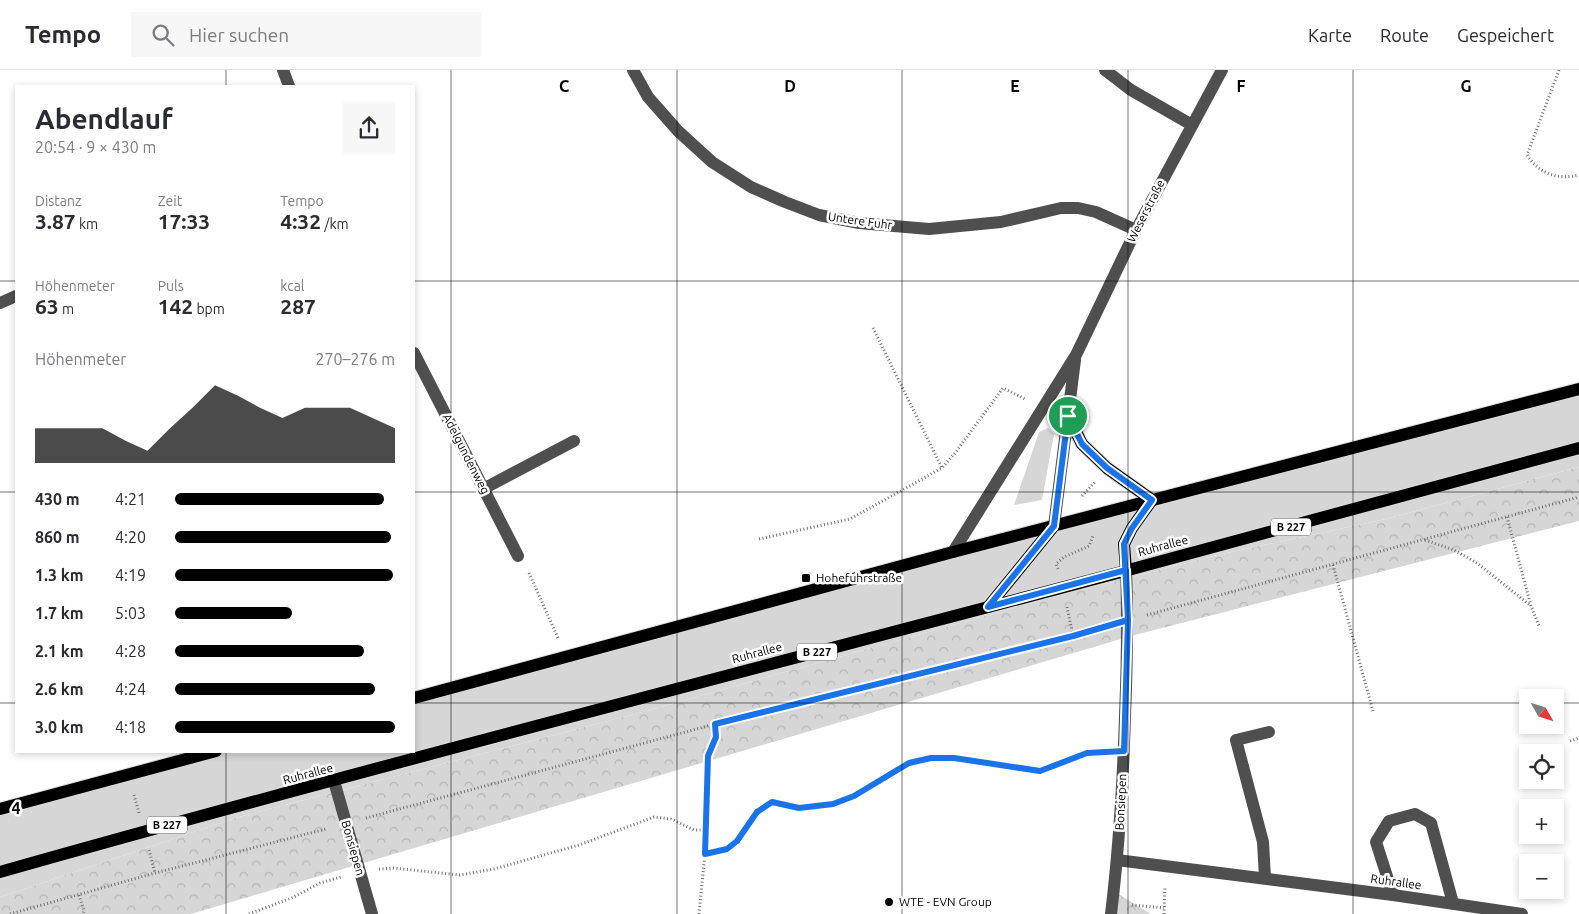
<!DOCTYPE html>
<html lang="de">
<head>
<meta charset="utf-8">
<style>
  :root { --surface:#fff; --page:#f7f7f7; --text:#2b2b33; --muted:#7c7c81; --line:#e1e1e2; --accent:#000 }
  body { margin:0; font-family:Ubuntu,sans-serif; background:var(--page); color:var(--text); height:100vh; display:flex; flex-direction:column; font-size:19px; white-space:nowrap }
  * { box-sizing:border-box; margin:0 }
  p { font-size:16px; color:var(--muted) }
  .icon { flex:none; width:28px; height:28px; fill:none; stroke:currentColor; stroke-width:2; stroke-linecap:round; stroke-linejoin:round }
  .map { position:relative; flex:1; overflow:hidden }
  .panel { position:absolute; left:15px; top:15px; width:400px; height:668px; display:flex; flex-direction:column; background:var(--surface); border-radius:0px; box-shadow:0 2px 8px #0003 }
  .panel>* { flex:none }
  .needle { width:32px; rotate:129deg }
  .fabs { position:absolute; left:1519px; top:619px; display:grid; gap:10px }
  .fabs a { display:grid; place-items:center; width:45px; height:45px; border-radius:0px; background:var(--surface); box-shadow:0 2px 8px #0003; font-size:25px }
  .pin { position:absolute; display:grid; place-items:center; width:42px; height:42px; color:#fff; margin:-21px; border:2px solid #fff; border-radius:50%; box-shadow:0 1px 5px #0007 }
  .round { display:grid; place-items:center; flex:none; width:52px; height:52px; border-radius:0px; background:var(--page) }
  .overview { display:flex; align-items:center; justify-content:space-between; height:85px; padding:0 20px }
  h1 { font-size:28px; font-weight:700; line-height:38px }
  .metrics { display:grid; grid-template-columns:repeat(3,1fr); gap:8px; height:85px; padding:5px 20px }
  .metrics div { display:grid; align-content:center }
  .metrics b { font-size:21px; font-weight:700 }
  .metrics small { font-size:14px; font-weight:400 }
  .metrics p { font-size:14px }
  .chart { height:140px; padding:10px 20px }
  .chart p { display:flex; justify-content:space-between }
  .chart svg { width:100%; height:90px; margin-top:5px; fill:var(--accent); opacity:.7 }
  ul { padding:0 20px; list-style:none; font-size:16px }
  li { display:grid; grid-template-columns:80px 60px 1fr; align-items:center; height:38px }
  li i { height:12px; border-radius:6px; background:var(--accent) }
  header { display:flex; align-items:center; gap:30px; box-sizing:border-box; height:70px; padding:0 25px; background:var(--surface); border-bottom:1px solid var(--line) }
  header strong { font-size:24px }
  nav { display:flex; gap:28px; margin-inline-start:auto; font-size:18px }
  .search { width:350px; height:45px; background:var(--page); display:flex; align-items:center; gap:12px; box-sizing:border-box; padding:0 18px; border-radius:0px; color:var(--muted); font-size:19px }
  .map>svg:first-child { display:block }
  .green { fill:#d6d6d6 }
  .forest { fill:url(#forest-crowns) }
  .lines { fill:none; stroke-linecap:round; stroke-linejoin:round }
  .major-casing { stroke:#dbdbdb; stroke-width:14 }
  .path { stroke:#717171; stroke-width:3; stroke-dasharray:1 2.5; stroke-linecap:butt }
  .minor { stroke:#4f4f4f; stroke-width:12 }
  .major { stroke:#000; stroke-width:12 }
  .route-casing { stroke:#fff; stroke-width:10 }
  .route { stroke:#1a73e8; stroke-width:6 }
  .grid { fill:none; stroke:#000; stroke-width:1; stroke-opacity:0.55 }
  .poi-dot { fill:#000; stroke:#fff; stroke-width:2 }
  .labels { text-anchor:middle; stroke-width:5; stroke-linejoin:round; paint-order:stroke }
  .shield { fill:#fff; stroke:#4c4c4c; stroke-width:1 }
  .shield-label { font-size:11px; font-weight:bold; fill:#000 }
  .street-label { font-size:12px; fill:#000; stroke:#fff }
  .poi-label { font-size:12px; fill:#000; stroke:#fff; text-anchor:start }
  .grid-label { font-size:16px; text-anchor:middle; font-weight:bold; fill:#000; stroke:#fff; stroke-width:5; stroke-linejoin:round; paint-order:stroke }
</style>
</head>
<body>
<header>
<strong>Tempo</strong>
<div class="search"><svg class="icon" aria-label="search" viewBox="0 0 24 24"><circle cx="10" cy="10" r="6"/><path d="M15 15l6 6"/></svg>Hier suchen</div>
<nav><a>Karte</a><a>Route</a><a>Gespeichert</a></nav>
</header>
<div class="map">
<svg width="1579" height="844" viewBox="0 0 1579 844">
  <defs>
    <pattern id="forest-crowns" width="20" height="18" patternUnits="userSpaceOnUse" patternTransform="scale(1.25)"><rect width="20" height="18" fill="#d6d6d6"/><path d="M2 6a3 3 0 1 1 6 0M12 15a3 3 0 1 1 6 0" fill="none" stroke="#b6b6b6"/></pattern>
  </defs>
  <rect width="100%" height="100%" fill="#fff"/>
  <!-- green -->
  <g class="green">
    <path d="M1579,321V397L1386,449L1222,484L1053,527L650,640L235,748L0,827V741L221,681H414V629Z"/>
    <path d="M1048,358L1054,364L1042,430L1014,435L1039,362Z"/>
  </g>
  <!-- forest -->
  <g class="forest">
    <path d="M1579,397V451L1131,566L191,844H0V827L235,748L650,640L1053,527L1222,484L1386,449Z"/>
    <path d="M1115,822L1151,844H1112Z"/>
  </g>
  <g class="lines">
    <!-- major casing -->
    <g class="major-casing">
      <g id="major">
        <path d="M1068,346L1082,374L1107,398L1152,430"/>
        <path d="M1126,500L1124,474L1132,458L1152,430"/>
        <path d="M988,537L1054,456"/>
        <path d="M414,628L953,482L1579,319"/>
        <path d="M0,739L216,681"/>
        <path d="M0,802C329,709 661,623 992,536C1188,485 1383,431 1579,378"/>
      </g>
    </g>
    <!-- path -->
    <g class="path">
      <path d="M1559,0L1527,85C1539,104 1558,110 1579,105"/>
      <path d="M873,258L942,398"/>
      <path d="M1082,426L1095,412"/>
      <path d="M1507,447L1531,536L1539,556"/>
      <path d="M759,469L850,449L942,398L955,383L1003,318L1025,329"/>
      <path d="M1425,470L1454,480L1477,493L1531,536"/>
      <path d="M1333,495L1373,641"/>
      <path d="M1058,499L1056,494L1064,487L1089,476L1093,466"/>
      <path d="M529,503L558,568"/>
      <path d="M1067,537L1073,566"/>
      <path d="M1147,545L1579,427"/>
      <path d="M1570,671L1579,668"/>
      <path d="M134,725L139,743"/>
      <path d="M366,748L715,654L1107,556"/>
      <path d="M149,780L155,803"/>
      <path d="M705,784L727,779L737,771L757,741L773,732L799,738L833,734L854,726L909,693L931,688H954L1040,701L1087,683L1103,682"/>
      <path d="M379,799L393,798L460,805L494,799L579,775L654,747L671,749L694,760H706"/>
      <path d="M79,825L84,841L83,844"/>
      <path d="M1132,835L1164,838"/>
      <path d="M10,844L155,803L326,759"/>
      <path d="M249,844L294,827L320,813L341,807"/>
      <path d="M699,844L705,784L708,686L716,667L715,654"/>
      <path d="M1164,844L1165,817"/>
    </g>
    <!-- minor -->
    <g class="minor">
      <path d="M283,0L289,16"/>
      <path d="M633,0L648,27L678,61L712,92L751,117L785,132L819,145L859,153L929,159L1001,152L1061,138H1078L1096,142L1136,160"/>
      <path d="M1105,0L1131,20L1192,55"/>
      <path d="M0,233L16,226"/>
      <path d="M414,283L518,486"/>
      <path d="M483,419L574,371"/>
      <path d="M1054,456L1075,290"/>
      <path d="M953,482L1076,285L1136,160L1222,0"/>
      <path d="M334,711L372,844"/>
      <path d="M1117,790L1393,825L1522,844"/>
      <path d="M1265,808L1263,772L1236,670L1269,662"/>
      <path d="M1393,825L1376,772L1389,751L1415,744L1431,753L1453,833"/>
      <path d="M1111,844C1119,778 1123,712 1125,646C1127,597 1128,549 1126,500"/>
    </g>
    <!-- major -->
    <use href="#major" class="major"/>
  </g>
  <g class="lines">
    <!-- route casing -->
    <g class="route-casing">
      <path id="route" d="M1068,346L1054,456L988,537L1126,500L1128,550L1124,681L1087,683L1040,701L954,688H931L909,693L854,726L833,734L799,738L772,732L757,742L737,771L727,779L705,784L708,686L716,667L715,654L1073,566L1128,550L1124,474L1132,458L1152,430L1107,398L1082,374L1068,346"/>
    </g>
    <!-- route -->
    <use href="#route" class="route"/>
  </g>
  <!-- grid -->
  <path class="grid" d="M226,0V16M451,0V844M677,0V844M902,0V844M1128,0V844M1353,0V844M0,211H16M414,211H1579M0,422H16M414,422H1579M0,633H16M414,633H1528M1555,633H1579M226,681V844"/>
  <!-- markers -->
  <g class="poi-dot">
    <rect x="801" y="503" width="10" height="10" rx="2.5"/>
    <circle cx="889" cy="832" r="5"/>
  </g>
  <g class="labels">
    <!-- shield labels -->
    <g class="shield">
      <rect x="1271" y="448.5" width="40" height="17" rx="4"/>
      <rect x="797" y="573.5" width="40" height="17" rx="4"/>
      <rect x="147" y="746.5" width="40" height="17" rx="4"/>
    </g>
    <g class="shield-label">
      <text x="1291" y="461">B 227</text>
      <text x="817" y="586">B 227</text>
      <text x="167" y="759">B 227</text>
    </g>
    <!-- street labels -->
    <g class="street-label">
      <text transform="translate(1146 141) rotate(-63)" y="4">Weserstraße</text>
      <text transform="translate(860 151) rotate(8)" y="4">Untere Fuhr</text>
      <text transform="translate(466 384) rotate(63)" y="4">Adelgundenweg</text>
      <text transform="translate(1163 476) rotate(-15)" y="4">Ruhrallee</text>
      <text transform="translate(757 583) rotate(-15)" y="4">Ruhrallee</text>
      <text transform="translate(308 704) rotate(-15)" y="4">Ruhrallee</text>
      <text transform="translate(1121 732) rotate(-87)" y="4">Bonsiepen</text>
      <text transform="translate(353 778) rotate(74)" y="4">Bonsiepen</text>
      <text transform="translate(1396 812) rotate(8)" y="4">Ruhrallee</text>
    </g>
    <!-- poi labels -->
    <g class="poi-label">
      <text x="816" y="512">Hohefuhrstraße</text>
      <text x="899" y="836">WTE - EVN Group</text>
    </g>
  </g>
  <g class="grid-label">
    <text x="564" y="22">C</text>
    <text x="790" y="22">D</text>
    <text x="1015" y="22">E</text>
    <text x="1241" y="22">F</text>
    <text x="1466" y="22">G</text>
    <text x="16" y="744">4</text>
  </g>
</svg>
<div class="fabs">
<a><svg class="needle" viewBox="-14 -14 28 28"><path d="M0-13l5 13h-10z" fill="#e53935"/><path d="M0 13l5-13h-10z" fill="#7c7c81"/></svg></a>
<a><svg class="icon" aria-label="locate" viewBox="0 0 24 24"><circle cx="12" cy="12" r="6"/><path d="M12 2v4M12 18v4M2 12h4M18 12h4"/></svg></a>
<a>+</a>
<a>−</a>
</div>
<div class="pin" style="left:1068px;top:346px;background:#1e9e55"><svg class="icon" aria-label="arrive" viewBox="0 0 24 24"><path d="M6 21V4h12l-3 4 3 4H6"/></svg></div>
<section class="panel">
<div class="overview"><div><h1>Abendlauf</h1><p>20:54 · 9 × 430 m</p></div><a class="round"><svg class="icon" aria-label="share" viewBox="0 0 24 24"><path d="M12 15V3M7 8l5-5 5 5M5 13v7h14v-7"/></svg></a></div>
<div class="metrics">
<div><p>Distanz</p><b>3.87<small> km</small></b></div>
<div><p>Zeit</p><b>17:33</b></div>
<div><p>Tempo</p><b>4:32<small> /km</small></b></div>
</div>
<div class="metrics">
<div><p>Höhenmeter</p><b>63<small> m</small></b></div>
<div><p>Puls</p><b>142<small> bpm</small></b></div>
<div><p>kcal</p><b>287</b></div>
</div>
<div class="chart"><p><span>Höhenmeter</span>270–276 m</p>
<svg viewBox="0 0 160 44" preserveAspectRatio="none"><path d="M0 44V27L10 27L20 27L30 27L40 33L50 38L60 27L70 17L80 6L90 11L100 17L110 22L120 17L130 17L140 17L150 22L160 27V44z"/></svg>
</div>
<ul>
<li><b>430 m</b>4:21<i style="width:95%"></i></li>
<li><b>860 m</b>4:20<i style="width:98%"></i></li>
<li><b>1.3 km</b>4:19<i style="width:99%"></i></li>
<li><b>1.7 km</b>5:03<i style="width:53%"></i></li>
<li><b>2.1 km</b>4:28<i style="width:86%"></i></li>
<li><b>2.6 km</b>4:24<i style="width:91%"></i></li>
<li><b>3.0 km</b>4:18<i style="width:100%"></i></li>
</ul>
</section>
</div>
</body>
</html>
